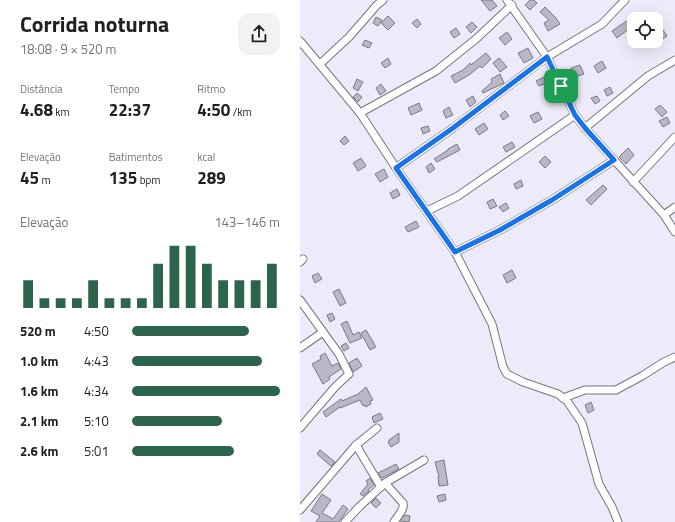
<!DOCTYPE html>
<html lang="pt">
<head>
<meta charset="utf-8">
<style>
  :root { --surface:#fff; --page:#f2f2f2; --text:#202124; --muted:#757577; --accent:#2c644c }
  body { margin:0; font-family:"Titillium Web",sans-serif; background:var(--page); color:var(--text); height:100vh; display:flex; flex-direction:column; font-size:15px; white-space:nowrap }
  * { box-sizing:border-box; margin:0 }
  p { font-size:13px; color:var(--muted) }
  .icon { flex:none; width:22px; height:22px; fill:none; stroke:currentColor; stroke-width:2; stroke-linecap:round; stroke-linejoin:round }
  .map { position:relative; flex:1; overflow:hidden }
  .side { display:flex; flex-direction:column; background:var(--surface); width:300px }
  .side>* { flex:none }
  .tools { position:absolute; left:327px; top:12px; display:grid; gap:8px }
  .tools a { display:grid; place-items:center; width:36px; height:36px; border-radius:8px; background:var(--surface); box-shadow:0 4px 16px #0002; font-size:20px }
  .pin { position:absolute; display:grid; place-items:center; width:34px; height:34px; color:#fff; margin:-17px; border-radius:8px; box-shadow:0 2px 6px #0006 }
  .round { display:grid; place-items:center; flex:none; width:42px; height:42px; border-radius:12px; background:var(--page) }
  .summary { display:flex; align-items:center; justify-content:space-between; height:68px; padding:0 20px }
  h1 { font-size:22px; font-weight:700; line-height:30px }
  .figures { display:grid; grid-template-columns:repeat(3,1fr); gap:6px; height:68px; padding:4px 20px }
  .figures div { display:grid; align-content:center }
  .figures b { font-size:17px; font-weight:700 }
  .figures small { font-size:11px; font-weight:400 }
  .figures p { font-size:11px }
  .chart { height:112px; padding:8px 20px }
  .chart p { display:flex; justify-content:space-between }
  .chart svg { width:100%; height:72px; margin-top:4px; stroke:var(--accent); stroke-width:6 }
  ul { padding:0 20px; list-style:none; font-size:13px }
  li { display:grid; grid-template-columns:64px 48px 1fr; align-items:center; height:30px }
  li i { height:10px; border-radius:5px; background:var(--accent) }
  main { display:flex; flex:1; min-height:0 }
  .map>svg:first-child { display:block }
  .building { fill:#bab7c6; stroke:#7c7a87 }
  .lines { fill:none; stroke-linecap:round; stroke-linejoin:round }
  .minor-casing { stroke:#777481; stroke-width:9 }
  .minor { stroke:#fff; stroke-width:7 }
  .route-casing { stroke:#fff; stroke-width:8 }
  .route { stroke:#1a73e8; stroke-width:5 }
</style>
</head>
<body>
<main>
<section class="side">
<div class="summary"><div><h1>Corrida noturna</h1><p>18:08 · 9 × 520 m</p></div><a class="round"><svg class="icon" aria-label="share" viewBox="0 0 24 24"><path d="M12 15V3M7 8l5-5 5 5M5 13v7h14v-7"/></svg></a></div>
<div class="figures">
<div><p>Distância</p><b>4.68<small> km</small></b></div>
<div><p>Tempo</p><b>22:37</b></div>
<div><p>Ritmo</p><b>4:50<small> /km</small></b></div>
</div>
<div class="figures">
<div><p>Elevação</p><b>45<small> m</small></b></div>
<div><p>Batimentos</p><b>135<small> bpm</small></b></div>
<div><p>kcal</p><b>289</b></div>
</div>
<div class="chart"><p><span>Elevação</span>143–146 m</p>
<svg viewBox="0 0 160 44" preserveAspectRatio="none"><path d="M5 44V27M15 44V38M25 44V38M35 44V38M45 44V27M55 44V38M65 44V38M75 44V38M85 44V17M95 44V6M105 44V6M115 44V17M125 44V27M135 44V27M145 44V27M155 44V17"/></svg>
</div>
<ul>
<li><b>520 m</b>4:50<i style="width:79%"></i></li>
<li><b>1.0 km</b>4:43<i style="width:88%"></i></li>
<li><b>1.6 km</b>4:34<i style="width:100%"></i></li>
<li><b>2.1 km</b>5:10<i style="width:61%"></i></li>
<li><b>2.6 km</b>5:01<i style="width:69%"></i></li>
</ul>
</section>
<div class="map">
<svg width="375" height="522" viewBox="0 0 375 522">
  <rect width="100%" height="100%" fill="#edeaf9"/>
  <!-- building -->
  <g class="building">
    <path d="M181,0H192L197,6L190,11Z"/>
    <path d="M230,0H234L237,3L230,10L225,5Z"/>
    <path d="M245,7L256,18L260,24L248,31L244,23L249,20L240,12Z"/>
    <path d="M88,16L95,23L88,30L81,23Z"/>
    <path d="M334,16V25L317,38L312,31Z"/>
    <path d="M76,17L82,20L78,26L73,23Z"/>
    <path d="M117,19L121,24L117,28L112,23Z"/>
    <path d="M172,22L177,27L171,33L166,27Z"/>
    <path d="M156,28L160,34L154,38L150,32Z"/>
    <path d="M363,30L367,36L360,41L356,35Z"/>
    <path d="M207,32L212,39L205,45L199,38Z"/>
    <path d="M65,40L72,43L69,48L62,45Z"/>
    <path d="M228,48L233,58L224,63L218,53Z"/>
    <path d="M186,53L191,59L182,68L180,66L169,75L155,83L151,76L163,70L170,63L171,65Z"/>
    <path d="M88,58L91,64L85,68L81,63Z"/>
    <path d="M199,58L207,67L200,72L193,63Z"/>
    <path d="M302,61L306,68L298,73L294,66Z"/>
    <path d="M280,65L284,74L275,77L271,68Z"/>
    <path d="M200,74L204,83L183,93L182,91L192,82L191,79Z"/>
    <path d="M246,76L249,82L239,86L236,81Z"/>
    <path d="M57,79L63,82L58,91L53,88Z"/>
    <path d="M81,84L86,91L80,95L76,88Z"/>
    <path d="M310,87L313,93L307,96L304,90Z"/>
    <path d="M57,93L62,97L58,102L53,97Z"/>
    <path d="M173,96L176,102L170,107L166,100Z"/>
    <path d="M297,96L300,101L295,104L291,98Z"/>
    <path d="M119,103L122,110L111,115L108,108Z"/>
    <path d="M360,105L367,112L362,117L355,109Z"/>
    <path d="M149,107L153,115L146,118L143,111Z"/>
    <path d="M205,111L209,116L203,120L200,115Z"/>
    <path d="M238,112L242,119L234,123L230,116Z"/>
    <path d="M367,117L370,123L363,127L359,121Z"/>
    <path d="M184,123L188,129L179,135L175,129Z"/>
    <path d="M128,126L130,131L123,134L121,128Z"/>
    <path d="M45,136L49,141L44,145L40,141Z"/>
    <path d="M212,142L215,147L206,152L203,147Z"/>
    <path d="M157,144L160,150L137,162L134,159L148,150V149Z"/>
    <path d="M328,148L334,155L326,164L319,157Z"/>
    <path d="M245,156L251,162L245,168L239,162Z"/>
    <path d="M61,158L66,166L58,171L53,163Z"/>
    <path d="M131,163L135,169L129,173L126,167Z"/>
    <path d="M84,169L88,177L80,182L75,174Z"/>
    <path d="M221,180L223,186L216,189L214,184Z"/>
    <path d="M303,185L307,189L291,205L286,200Z"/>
    <path d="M97,189L100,195L93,199L90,193Z"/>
    <path d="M193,199L197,206L190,209L187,202Z"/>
    <path d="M206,203L209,208L203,212L199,207Z"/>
    <path d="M116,221L119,227L108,232L105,227Z"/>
    <path d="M212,270L216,278L207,283L203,275Z"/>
    <path d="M18,273L22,279L15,283L12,276Z"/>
    <path d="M39,289L46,303L40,306L33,292Z"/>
    <path d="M32,313L35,319L30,322L27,315Z"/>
    <path d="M47,321L53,335L59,332L62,338L50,343L41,324Z"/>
    <path d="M66,330L76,347L70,350L61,333Z"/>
    <path d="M46,343L49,348L44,351L41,346Z"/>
    <path d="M25,353L32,366L38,363L41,369L29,377L30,379L23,384L12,364L21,359L20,356Z"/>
    <path d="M57,358L62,366L53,372L49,363Z"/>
    <path d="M66,387L73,400L70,401L71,404L66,407L65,405L63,406L60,400L40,408V407L26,417L23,412L41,399L42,401L58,394Z"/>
    <path d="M291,402L294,410L288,413L285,405Z"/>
    <path d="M80,413L83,419L74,423L72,417Z"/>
    <path d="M99,433V442L91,447L88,442L89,441V440Z"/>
    <path d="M20,450L35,462L31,466L17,454Z"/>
    <path d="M144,460L148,485L139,486L138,477H139L135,462Z"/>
    <path d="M96,464L99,469L82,478L78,473Z"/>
    <path d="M70,478L74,485L68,490L69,491L63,496L60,494L68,484L66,481Z"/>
    <path d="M22,494L31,500L22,513L28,516L33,519L43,505L48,509L39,522H16L20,516L11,511Z"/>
    <path d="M145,494L146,500L139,502L137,496Z"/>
    <path d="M76,498L81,503L76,508L71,503Z"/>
    <path d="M105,515L110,516L109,522L100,521Z"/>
  </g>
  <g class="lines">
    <!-- minor casing -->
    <g class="minor-casing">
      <g id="minor">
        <path d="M207,0L247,57L275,115L285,128L364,215L375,232"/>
        <path d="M0,41L60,113L96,168L155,252L192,324L203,367L207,374L223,382L258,394L267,401L282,423L299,484L312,507L318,522"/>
        <path d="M20,64L49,37L77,5L83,0"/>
        <path d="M60,113L136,71L176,39L212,5"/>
        <path d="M285,128L348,76L375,60"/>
        <path d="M96,168L153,128L247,57L302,24L325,0"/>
        <path d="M333,182L375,137"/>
        <path d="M127,211L158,196L275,115"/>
        <path d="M364,215L375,207"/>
        <path d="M155,252L200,230L252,200L314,160"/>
        <path d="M0,262L3,259"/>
        <path d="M0,300L39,354L49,374L35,387L0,428"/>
        <path d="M0,348L23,332"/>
        <path d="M263,398L285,390H316L342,376L364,362L375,357"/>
        <path d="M56,445L81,487"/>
        <path d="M85,483L103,503C105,510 97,516 94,522"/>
        <path d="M0,510L56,445L77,428"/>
        <path d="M45,522L59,507L85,483L124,460"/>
      </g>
    </g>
    <!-- minor -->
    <use href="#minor" class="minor"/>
  </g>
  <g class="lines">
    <!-- route casing -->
    <g class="route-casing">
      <path id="route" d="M247,57L275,115L285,128L314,160L252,200L200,230L155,252L96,168L153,128Z"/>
    </g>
    <!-- route -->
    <use href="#route" class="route"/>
  </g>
</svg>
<div class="tools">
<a><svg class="icon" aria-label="locate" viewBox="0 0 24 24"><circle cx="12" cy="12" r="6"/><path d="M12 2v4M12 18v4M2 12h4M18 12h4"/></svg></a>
</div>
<div class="pin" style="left:261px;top:86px;background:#1e9e55"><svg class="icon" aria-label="arrive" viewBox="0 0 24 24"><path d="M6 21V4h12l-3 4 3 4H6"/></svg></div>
</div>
</main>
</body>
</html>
